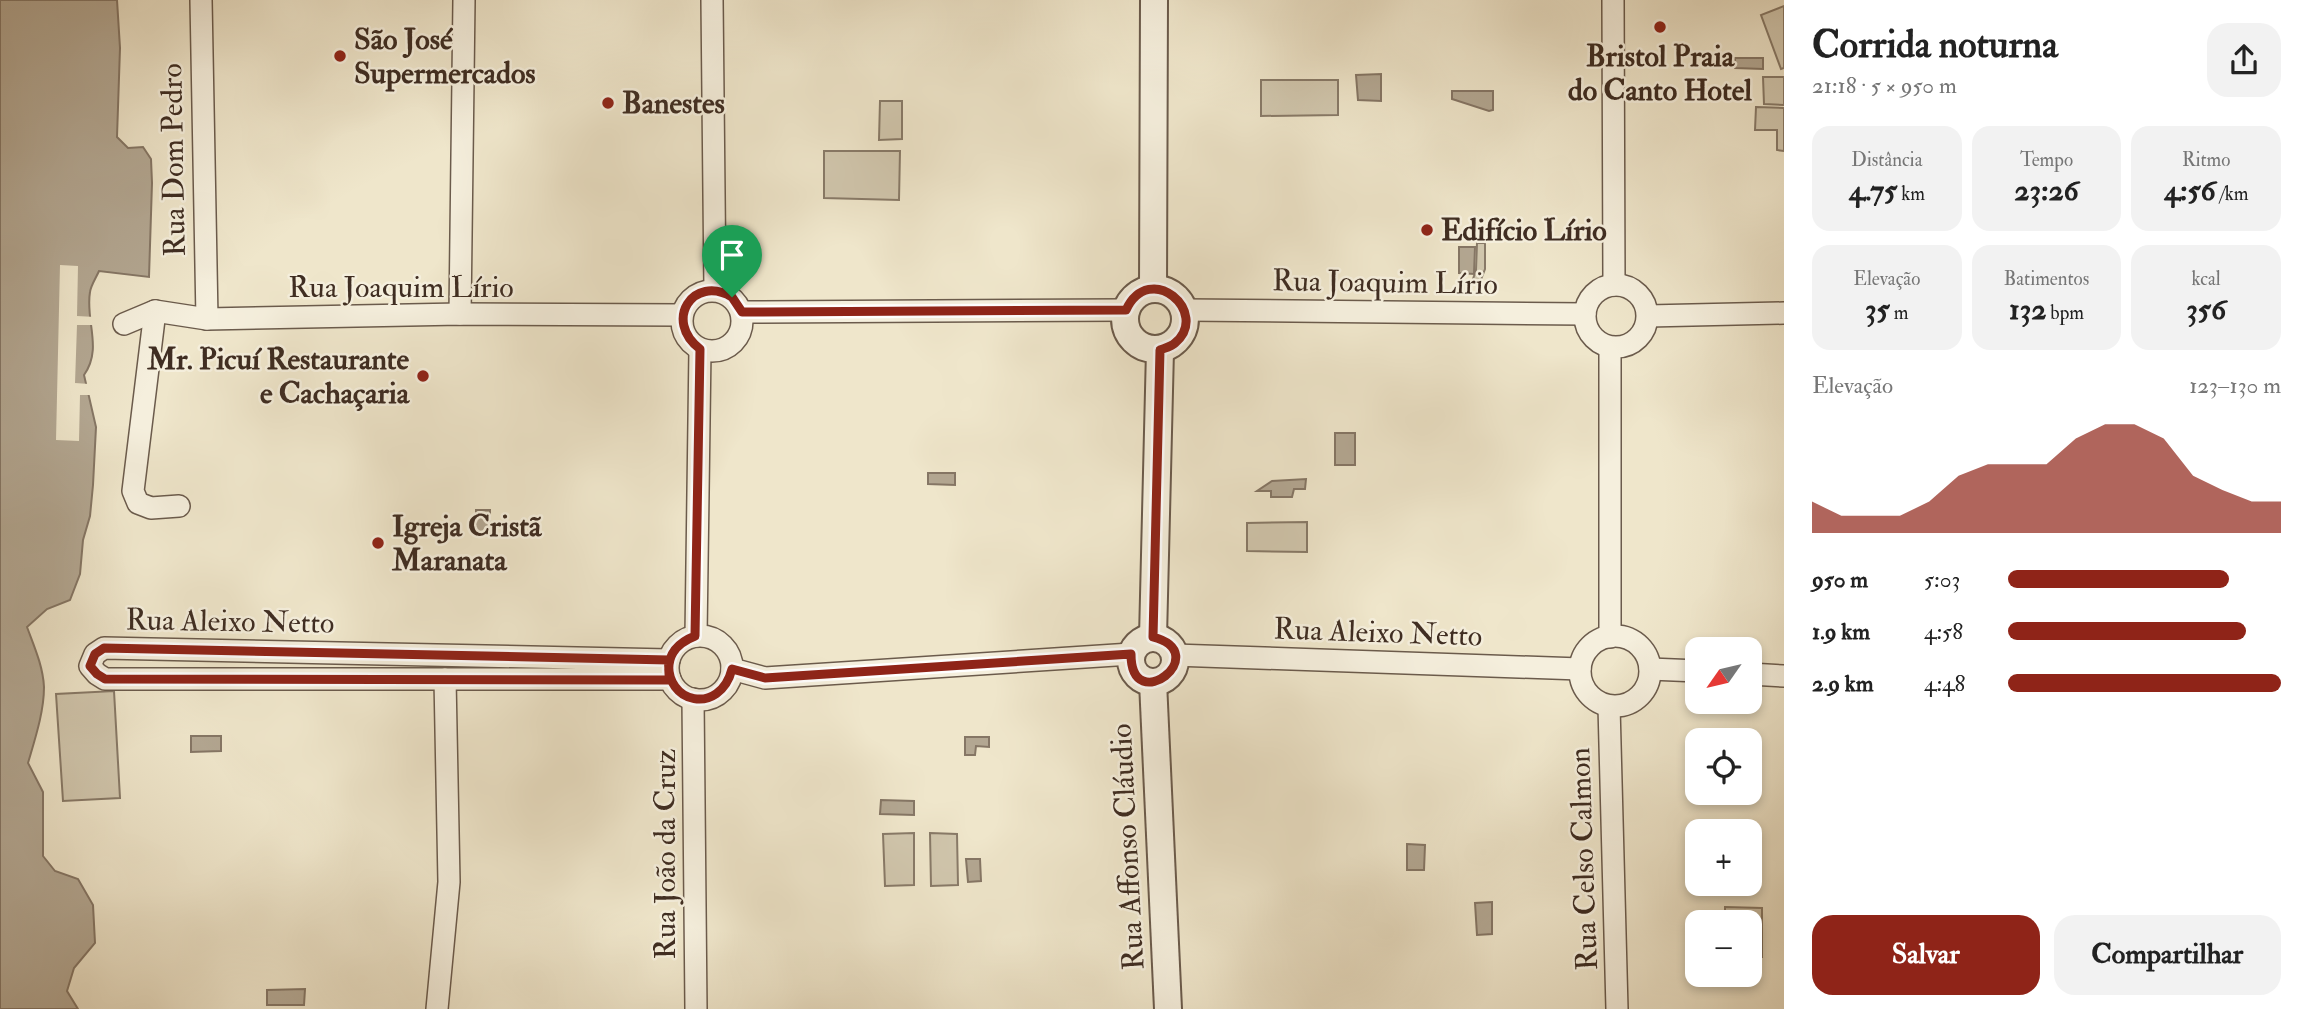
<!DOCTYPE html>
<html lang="pt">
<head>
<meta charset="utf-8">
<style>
  :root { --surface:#fff; --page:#f2f2f2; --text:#222; --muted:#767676; --accent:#8f2418 }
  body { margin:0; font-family:"IM FELL Double Pica",serif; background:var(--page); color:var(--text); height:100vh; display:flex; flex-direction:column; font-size:26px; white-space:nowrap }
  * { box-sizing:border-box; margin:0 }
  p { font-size:23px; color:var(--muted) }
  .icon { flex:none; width:38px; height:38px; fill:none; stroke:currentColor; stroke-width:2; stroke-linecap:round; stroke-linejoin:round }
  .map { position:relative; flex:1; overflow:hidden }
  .details { display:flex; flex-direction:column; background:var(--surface); width:525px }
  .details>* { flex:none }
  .needle { width:46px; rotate:236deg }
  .buttons { position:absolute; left:1685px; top:637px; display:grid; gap:14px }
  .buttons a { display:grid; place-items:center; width:77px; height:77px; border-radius:14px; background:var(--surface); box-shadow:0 4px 10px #0003; font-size:35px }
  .pin { position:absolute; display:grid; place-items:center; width:60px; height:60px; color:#fff; margin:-72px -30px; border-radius:50% 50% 50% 0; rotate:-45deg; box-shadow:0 0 7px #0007 }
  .pin .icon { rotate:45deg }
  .round { display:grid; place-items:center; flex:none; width:74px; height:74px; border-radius:21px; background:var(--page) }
  .overview { display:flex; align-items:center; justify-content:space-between; height:119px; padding:0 28px }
  h1 { font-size:38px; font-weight:700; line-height:52px }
  .stats { display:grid; grid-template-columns:repeat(3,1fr); gap:10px; height:119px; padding:7px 28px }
  .stats div { display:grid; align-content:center; border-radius:18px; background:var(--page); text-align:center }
  .stats b { font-size:30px; font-weight:700 }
  .stats small { font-size:19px; font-weight:400 }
  .stats p { font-size:19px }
  .chart { height:196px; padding:14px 28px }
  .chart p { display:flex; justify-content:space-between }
  .chart svg { width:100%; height:126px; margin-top:7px; fill:var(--accent); opacity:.7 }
  .cta { display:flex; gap:14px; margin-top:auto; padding:14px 28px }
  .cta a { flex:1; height:80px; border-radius:21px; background:var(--accent); color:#fff; font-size:28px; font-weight:700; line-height:80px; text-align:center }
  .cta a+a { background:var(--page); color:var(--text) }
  ul { padding:0 28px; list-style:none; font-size:23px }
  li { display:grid; grid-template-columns:112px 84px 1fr; align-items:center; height:52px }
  li i { height:18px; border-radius:9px; background:var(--accent) }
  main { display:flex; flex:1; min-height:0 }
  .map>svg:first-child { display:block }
  .green { fill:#d1c7ae; stroke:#887a68; stroke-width:2 }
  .water { fill:#b3a792; stroke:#857665; stroke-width:2 }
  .pier { fill:#efe6cb }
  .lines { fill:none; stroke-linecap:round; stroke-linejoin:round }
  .minor-casing { stroke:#6b5b4c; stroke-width:24 }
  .tertiary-casing { stroke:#6b5b4c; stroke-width:30 }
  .minor { stroke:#f5efdd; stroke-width:21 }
  .tertiary { stroke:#f5efdd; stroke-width:26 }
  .route-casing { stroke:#fff; stroke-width:14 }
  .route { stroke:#8f2418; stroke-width:9 }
  .poi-dot { fill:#8f2418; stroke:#f5efdd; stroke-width:2.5 }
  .labels { text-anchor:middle; stroke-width:5; stroke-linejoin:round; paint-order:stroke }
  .poi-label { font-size:30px; font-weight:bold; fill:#3f2d22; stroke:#f5efdd; text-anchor:start }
  .street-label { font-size:30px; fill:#3f2d22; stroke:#f5efdd }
</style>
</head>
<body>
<main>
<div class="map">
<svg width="1784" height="1009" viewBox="0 0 1784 1009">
  <rect width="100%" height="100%" fill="#efe6cb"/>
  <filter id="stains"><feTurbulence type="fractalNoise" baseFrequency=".00286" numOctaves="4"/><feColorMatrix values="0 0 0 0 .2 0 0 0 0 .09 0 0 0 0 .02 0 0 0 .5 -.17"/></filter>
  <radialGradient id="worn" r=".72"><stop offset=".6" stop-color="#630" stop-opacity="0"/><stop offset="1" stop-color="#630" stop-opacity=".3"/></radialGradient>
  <!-- green -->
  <g class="green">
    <path d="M1784,6V68L1781,69L1761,15Z"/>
    <path d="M1763,77H1784V105L1764,104Z"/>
    <path d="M1261,80H1338V115L1261,116Z"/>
    <path d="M880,101H902V139L879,140Z"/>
    <path d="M1756,107L1784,108V151L1777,150V130H1755Z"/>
    <path d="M824,151H900L899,200L824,198Z"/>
    <path d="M1477,243H1485V269L1480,282H1472L1476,270Z"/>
    <path d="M1307,522V552L1247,551V523Z"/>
    <path d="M114,691L120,798L63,801L56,694Z"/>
    <path d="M914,833V885L885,886L883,834Z"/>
    <path d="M930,833L957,834L958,885L931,886Z"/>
    <path d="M1725,907L1762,908V957H1750V922H1725Z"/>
  </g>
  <!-- water -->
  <g class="water">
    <path d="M0,0H117L120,48L117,137L128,148L143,147L151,159L152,183L149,277L99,271C96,278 91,285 90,292C85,321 103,348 84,375L96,427L93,485L90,516L83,540L80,574L70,600L47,609L27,627C34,646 43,666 44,687C44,712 35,739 28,763L43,792V856L55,871L78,879L93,905L95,943L74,968L67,991L78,1009H0Z"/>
    <path d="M1735,58H1763V69L1735,68Z"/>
    <path d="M1381,74V101L1358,100L1356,75Z"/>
    <path d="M1452,91H1493V110L1489,111L1452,99Z"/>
    <path d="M1459,247H1475L1474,274L1459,273Z"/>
    <rect x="1335" y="433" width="20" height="32"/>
    <path d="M928,473H955V485L928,484Z"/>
    <path d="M1306,479L1305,489H1294L1292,497H1271V491H1257L1272,481Z"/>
    <path d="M476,510H490V534L476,533Z"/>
    <path d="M191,736H221V751L191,752Z"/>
    <path d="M965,737H989V747L976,746L975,755H965Z"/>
    <path d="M881,800L914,801V815L880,814Z"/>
    <path d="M1407,844L1425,845L1424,870H1407Z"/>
    <path d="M966,859H980L981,881L968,882Z"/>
    <path d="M1492,902V934L1477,935L1475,903Z"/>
    <path d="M305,989L304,1005H267V990Z"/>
  </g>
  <!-- pier -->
  <path class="pier" d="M60,265L78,266L77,316L95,317V325H77L75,383L89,384L91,395H80L79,441L56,440Z"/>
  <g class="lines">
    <!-- minor casing -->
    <g class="minor-casing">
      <g id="minor">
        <path d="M201,0L207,319"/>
        <path d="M712,0L715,290"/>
        <path d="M1613,0L1614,285"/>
        <circle cx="1616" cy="316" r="31"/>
        <circle cx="712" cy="321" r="30"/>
        <path d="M1185,310L1585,314"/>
        <path d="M155,311L133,491L138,503L151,508L179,506"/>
        <path d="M742,312L1126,310"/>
        <path d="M460,314L464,0"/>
        <path d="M1648,316L1784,313"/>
        <path d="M124,324L155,311L207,319L460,314L682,315"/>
        <path d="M1610,347V637"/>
        <path d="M696,636L700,349"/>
        <circle cx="1615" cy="671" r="35"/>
        <circle cx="700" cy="668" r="32"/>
        <path d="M1174,655L1580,669"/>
        <path d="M669,660L104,648L95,654L90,666L97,674L105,679H670"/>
        <path d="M732,669L765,678L1131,654"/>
        <path d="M1650,669L1698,671"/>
        <path d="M1750,674L1784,676"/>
        <path d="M693,699L696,1009"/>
        <path d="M1609,706L1617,1009"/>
        <path d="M437,1009L449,882L445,679"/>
      </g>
    </g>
    <!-- tertiary casing -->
    <g class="tertiary-casing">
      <g id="tertiary">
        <circle cx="1155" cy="319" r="30"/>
        <path d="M1153,289L1154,0"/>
        <path d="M1153,637L1160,350"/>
        <circle cx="1153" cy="660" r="22"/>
        <path d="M1153,682L1168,1009"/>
      </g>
    </g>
    <!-- minor -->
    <use href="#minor" class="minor"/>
    <!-- tertiary -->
    <use href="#tertiary" class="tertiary"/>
  </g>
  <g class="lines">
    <!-- route casing -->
    <g class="route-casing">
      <path id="route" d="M732,297C693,274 663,321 700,349L695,636C675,644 665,657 670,680L105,679L97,674L90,666L95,654L104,648L669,660C664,704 720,716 732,669L765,678L1131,654C1131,719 1215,653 1153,637L1160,350C1165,348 1172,346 1175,343C1211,313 1150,259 1126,310L742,312L732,297"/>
    </g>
    <!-- route -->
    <use href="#route" class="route"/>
  </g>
  <!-- markers -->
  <g class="poi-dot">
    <circle cx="1660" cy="27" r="7"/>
    <circle cx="340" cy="56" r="7"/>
    <circle cx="608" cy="103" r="7"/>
    <circle cx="1427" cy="230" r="7"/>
    <circle cx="423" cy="376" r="7"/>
    <circle cx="378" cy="543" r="7"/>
  </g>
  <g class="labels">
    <!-- poi labels -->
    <g class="poi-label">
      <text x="354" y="49">São José<tspan x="354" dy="34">Supermercados</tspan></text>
      <text x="1660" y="66" text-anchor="middle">Bristol Praia<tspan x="1660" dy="34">do Canto Hotel</tspan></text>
      <text x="622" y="113">Banestes</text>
      <text x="1441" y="240">Edifício Lírio</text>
      <text x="409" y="369" text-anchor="end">Mr. Picuí Restaurante<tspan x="409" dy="34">e Cachaçaria</tspan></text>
      <text x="392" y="536">Igreja Cristã<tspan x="392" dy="34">Maranata</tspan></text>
    </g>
    <!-- street labels -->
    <g class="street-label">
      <text transform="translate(173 160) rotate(-91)" y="10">Rua Dom Pedro</text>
      <text transform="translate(1385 282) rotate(1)" y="10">Rua Joaquim Lírio</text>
      <text x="401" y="297">Rua Joaquim Lírio</text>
      <text transform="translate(230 621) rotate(1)" y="10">Rua Aleixo Netto</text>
      <text transform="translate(1378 632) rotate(2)" y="10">Rua Aleixo Netto</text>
      <text transform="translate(1127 847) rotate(-93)" y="10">Rua Affonso Cláudio</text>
      <text transform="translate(665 854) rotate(-90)" y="10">Rua João da Cruz</text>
      <text transform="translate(1583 859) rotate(-92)" y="10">Rua Celso Calmon</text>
    </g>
  </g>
  <rect width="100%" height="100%" filter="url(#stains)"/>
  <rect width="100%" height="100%" fill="url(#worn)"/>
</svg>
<div class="buttons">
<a><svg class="needle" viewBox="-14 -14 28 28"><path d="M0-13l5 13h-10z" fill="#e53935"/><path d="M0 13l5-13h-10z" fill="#767676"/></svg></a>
<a><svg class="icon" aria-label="locate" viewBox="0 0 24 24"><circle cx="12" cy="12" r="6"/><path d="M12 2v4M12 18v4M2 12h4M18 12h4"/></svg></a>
<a>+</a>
<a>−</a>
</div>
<div class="pin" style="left:732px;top:297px;background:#1e9e55"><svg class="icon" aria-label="arrive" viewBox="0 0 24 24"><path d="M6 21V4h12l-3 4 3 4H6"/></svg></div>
</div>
<section class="details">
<div class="overview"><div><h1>Corrida noturna</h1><p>21:18 · 5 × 950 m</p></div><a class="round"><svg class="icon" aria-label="share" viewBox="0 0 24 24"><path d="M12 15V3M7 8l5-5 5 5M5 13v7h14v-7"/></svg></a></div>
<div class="stats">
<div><p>Distância</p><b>4.75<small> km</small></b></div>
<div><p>Tempo</p><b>23:26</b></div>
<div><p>Ritmo</p><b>4:56<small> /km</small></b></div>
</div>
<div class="stats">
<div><p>Elevação</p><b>35<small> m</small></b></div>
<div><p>Batimentos</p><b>132<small> bpm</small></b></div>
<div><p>kcal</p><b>356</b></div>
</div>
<div class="chart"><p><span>Elevação</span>123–130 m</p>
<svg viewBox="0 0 160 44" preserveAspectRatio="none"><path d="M0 44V33L10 38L20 38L30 38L40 33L50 24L60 20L70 20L80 20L90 11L100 6L110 6L120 11L130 24L140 29L150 33L160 33V44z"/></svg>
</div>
<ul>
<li><b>950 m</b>5:03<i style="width:81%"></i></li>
<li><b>1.9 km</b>4:58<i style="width:87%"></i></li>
<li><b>2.9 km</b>4:48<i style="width:100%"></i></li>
</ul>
<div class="cta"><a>Salvar</a><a>Compartilhar</a></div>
</section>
</main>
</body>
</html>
